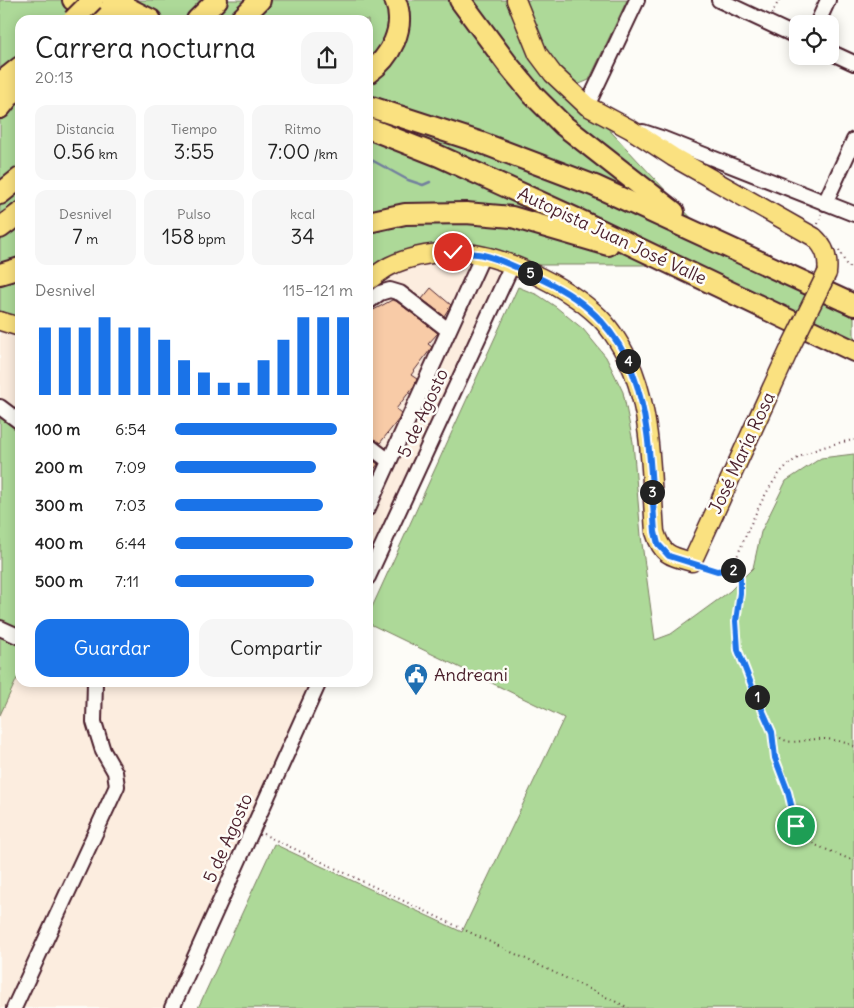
<!DOCTYPE html>
<html lang="es">
<head>
<meta charset="utf-8">
<style>
  :root { --surface:#fff; --page:#f6f6f6; --text:#222; --muted:#767676; --accent:#1a73e8 }
  body { margin:0; font-family:Delius,sans-serif; background:var(--page); color:var(--text); height:100vh; display:flex; flex-direction:column; font-size:19px; white-space:nowrap }
  * { box-sizing:border-box; margin:0 }
  p { font-size:16px; color:var(--muted) }
  .icon { flex:none; width:28px; height:28px; fill:none; stroke:currentColor; stroke-width:2; stroke-linecap:round; stroke-linejoin:round }
  .map { position:relative; flex:1; overflow:hidden }
  .side { position:absolute; left:15px; top:15px; width:358px; height:672px; display:flex; flex-direction:column; background:var(--surface); border-radius:15px; box-shadow:0 2px 12px #0003 }
  .side>* { flex:none }
  .tools { position:absolute; left:789px; top:15px; display:grid; gap:10px }
  .tools a { display:grid; place-items:center; width:50px; height:50px; border-radius:10px; background:var(--surface); box-shadow:0 2px 12px #0003; font-size:25px }
  .pin { position:absolute; display:grid; place-items:center; width:42px; height:42px; color:#fff; margin:-21px; border:2px solid #fff; border-radius:50%; box-shadow:0 1px 5px #0007 }
  .km { position:absolute; width:25px; height:25px; margin:-12px; border-radius:50%; background:#222; color:#fff; font-size:14px; line-height:25px; text-align:center }
  .round { display:grid; place-items:center; flex:none; width:52px; height:52px; border-radius:15px; background:var(--page) }
  .head { display:flex; align-items:center; justify-content:space-between; height:85px; padding:0 20px }
  h1 { font-size:28px; font-weight:600; line-height:38px }
  .metrics { display:grid; grid-template-columns:repeat(3,1fr); gap:8px; height:85px; padding:5px 20px }
  .metrics div { display:grid; align-content:center; border-radius:12px; background:var(--page); text-align:center }
  .metrics b { font-size:21px; font-weight:600 }
  .metrics small { font-size:14px; font-weight:400 }
  .metrics p { font-size:14px }
  .chart { height:140px; padding:10px 20px }
  .chart p { display:flex; justify-content:space-between }
  .chart svg { width:100%; height:90px; margin-top:5px; stroke:var(--accent); stroke-width:6 }
  .action { display:flex; gap:10px; margin-top:auto; padding:10px 20px }
  .action a { flex:1; height:58px; border-radius:15px; background:var(--accent); color:#fff; font-size:20px; font-weight:600; line-height:58px; text-align:center }
  .action a+a { background:var(--page); color:var(--text) }
  ul { padding:0 20px; list-style:none; font-size:16px }
  li { display:grid; grid-template-columns:80px 60px 1fr; align-items:center; height:38px }
  li i { height:12px; border-radius:6px; background:var(--accent) }
  .map>svg:first-child { display:block }
  .built { fill:#fceddf }
  .green { fill:#add998; stroke:#7c7c62 }
  .lines { fill:none; stroke-linecap:round; stroke-linejoin:round }
  .stream { stroke:#73809e; stroke-width:2.5 }
  .building { fill:#f8cba7; stroke:#4a1f2b }
  .minor-casing { stroke:#4a1f2b; stroke-width:18 }
  .major-casing { stroke:#4a1f2b; stroke-width:21 }
  .highway-casing { stroke:#4a1f2b; stroke-width:24 }
  .path { stroke:#4a1f2b; stroke-width:2; stroke-dasharray:1 4; stroke-linecap:butt }
  .minor { stroke:#fdfcf7; stroke-width:14 }
  .major { stroke:#fae180; stroke-width:18 }
  .highway { stroke:#fae180; stroke-width:20 }
  .major-bridge-casing { stroke:#4a1f2b; stroke-width:21; stroke-linecap:butt }
  .highway-bridge-casing { stroke:#4a1f2b; stroke-width:24; stroke-linecap:butt }
  .major-bridge { stroke:#fae180; stroke-width:18 }
  .highway-bridge { stroke:#fae180; stroke-width:20 }
  .route-casing { stroke:#fff; stroke-width:10 }
  .route { stroke:#1a73e8; stroke-width:6 }
  .labels { text-anchor:middle; stroke-width:5; stroke-linejoin:round; paint-order:stroke }
  .street-label { font-size:18px; fill:#4a1f2b; stroke:#fdfcf7 }
  .poi-label { font-size:18px; fill:#4a1f2b; stroke:#fdfcf7; text-anchor:start }
</style>
</head>
<body>
<div class="map">
<svg width="854" height="1008" viewBox="0 0 854 1008">
  <rect width="100%" height="100%" fill="#fdfcf7"/>
  <filter id="ink" filterUnits="userSpaceOnUse"><feTurbulence type="fractalNoise" baseFrequency=".02" numOctaves="2"/><feDisplacementMap in="SourceGraphic" scale="10" xChannelSelector="R" yChannelSelector="G"/><feConvolveMatrix kernelMatrix="1 2 1 2 8 2 1 2 1" color-interpolation-filters="sRGB"/></filter>
  <g filter="url(#ink)">
    <!-- built -->
    <g class="built">
      <path d="M421,256L512,265L368,577V281Z"/>
      <path d="M0,321L20,327V682L319,683L172,1008H0Z"/>
    </g>
    <!-- green -->
    <g class="green">
      <path d="M0,0H516L525,25L587,106L708,236L854,315V343L672,265H512L453,252L368,281V20H20V327L0,321Z"/>
      <path d="M522,0H627L589,80L577,85L559,72L547,55Z"/>
      <path d="M518,287L538,295L556,307L583,329L606,357L623,392L633,442L641,536L655,640L671,634L730,591L753,568L761,532L786,481L821,458L854,454V1008H198L274,844L462,932L564,718L368,623V616Z"/>
      <path d="M0,416L20,431V672L0,715Z"/>
    </g>
    <g class="lines">
      <!-- stream -->
      <path class="stream" d="M368,158L408,180L423,185L430,182"/>
    </g>
    <!-- building -->
    <g class="building">
      <path d="M431,288L451,305L444,316L422,299Z"/>
      <path d="M392,300L396,301L438,333L428,344L432,347L430,350L411,375L417,379L414,386L396,409L401,413L399,419L380,443L368,435V313Z"/>
      <path d="M368,457L378,464L368,478Z"/>
    </g>
    <g class="lines">
      <!-- minor casing -->
      <g class="minor-casing">
        <g id="minor">
          <path d="M719,0L798,37"/>
          <path d="M817,24L828,0"/>
          <path d="M830,52L854,63"/>
          <path d="M587,106L637,0"/>
          <path d="M643,132L664,139L854,214"/>
          <path d="M825,203L854,140"/>
          <path d="M368,302L380,293L390,290L400,293L448,330"/>
          <path d="M0,407L20,422"/>
          <path d="M368,445L389,461"/>
          <path d="M368,508L483,255"/>
          <path d="M368,577L512,265"/>
          <path d="M0,628L20,637"/>
          <path d="M14,1008L117,786L115,772L103,751L94,722L95,682"/>
          <path d="M172,1008L319,682"/>
        </g>
      </g>
      <!-- major casing -->
      <g class="major-casing">
        <g id="major">
          <path d="M516,0L538,54L553,74L587,106L630,129L673,157L814,237C825,247 829,258 827,273"/>
          <path d="M368,281C375,276 382,270 390,266C408,257 432,253 452,252C497,251 567,286 599,317C613,331 625,352 633,371C652,420 651,480 655,532C662,555 670,556 692,562L791,346"/>
          <path d="M0,321L20,327"/>
        </g>
      </g>
      <!-- highway casing -->
      <g class="highway-casing">
        <g id="highway">
          <path d="M73,0L115,20"/>
          <path d="M112,0L151,20"/>
          <path d="M460,0L509,66L533,95L563,125L674,212"/>
          <path d="M197,20L217,0"/>
          <path d="M240,20L260,0"/>
          <path d="M368,73C390,58 407,28 395,0"/>
          <path d="M0,83L20,67"/>
          <path d="M368,106L482,143L595,186L854,305"/>
          <path d="M0,108L20,83"/>
          <path d="M368,128L439,156L577,219L854,351"/>
          <path d="M0,194L20,178"/>
          <path d="M368,222L405,214L466,213L512,217L608,245"/>
          <path d="M0,228L20,213"/>
          <path d="M0,274L20,268"/>
        </g>
      </g>
      <!-- path -->
      <g class="path">
        <path d="M772,14L779,0"/>
        <path d="M818,224L821,214"/>
        <path d="M839,250L847,266L854,269"/>
        <path d="M703,568L717,571L732,569"/>
        <path d="M732,569L740,577V593L736,621L738,650L753,689L772,732L775,758L788,792L796,826L813,844L854,861"/>
        <path d="M732,569C744,540 765,483 789,464C805,451 834,443 854,440"/>
        <path d="M772,732C791,748 796,740 818,739C829,738 844,742 854,746"/>
        <path d="M263,834L629,1008"/>
      </g>
      <!-- minor -->
      <use href="#minor" class="minor"/>
      <!-- major -->
      <use href="#major" class="major"/>
      <!-- highway -->
      <use href="#highway" class="highway"/>
      <!-- major-bridge casing -->
      <g class="major-bridge-casing">
        <path id="major-bridge" d="M791,346L827,273"/>
      </g>
      <!-- highway-bridge casing -->
      <g class="highway-bridge-casing">
        <path id="highway-bridge" d="M73,20L93,0"/>
      </g>
      <!-- major-bridge -->
      <use href="#major-bridge" class="major-bridge"/>
      <!-- highway-bridge -->
      <use href="#highway-bridge" class="highway-bridge"/>
    </g>
  </g>
  <g class="lines" filter="url(#ink)">
    <!-- route casing -->
    <g class="route-casing">
      <path id="route" d="M453,252C463,253 473,253 483,255C504,260 524,271 543,280C653,331 647,428 655,532L658,544L669,556L717,571L732,569L740,577V593L736,621L738,650L753,689L772,732L775,758L788,792L796,826"/>
    </g>
    <!-- route -->
    <use href="#route" class="route"/>
  </g>
  <!-- icons -->
  <defs>
    <g id="civic-pin" transform="scale(1.25)"><path d="M0 17L-7.5 6A9.5 9.5 0 1 1 7.5 6Z" fill="#1f6fb2" stroke="#fdfcf7"/><path d="M-.6-6.5H3V-4.5H.6V-3L4-1V1h2V6H-6V1h2V-1L-.6-3ZM-1.2 2.5V6h2.4V2.5Z" fill="#fff"/></g>
  </defs>
  <g fill-rule="evenodd">
    <use href="#civic-pin" x="416" y="675"/>
  </g>
  <g class="labels">
    <!-- street labels -->
    <g class="street-label">
      <text transform="translate(612 236) rotate(25)" y="6">Autopista Juan José Valle</text>
      <text transform="translate(423 413) rotate(-65)" y="6">5 de Agosto</text>
      <text transform="translate(742 453) rotate(-65)" y="6">José María Rosa</text>
      <text transform="translate(228 838) rotate(-66)" y="6">5 de Agosto</text>
    </g>
    <!-- poi labels -->
    <g class="poi-label">
      <text x="434" y="681">Andreani</text>
    </g>
  </g>
</svg>
<div class="tools">
<a><svg class="icon" aria-label="locate" viewBox="0 0 24 24"><circle cx="12" cy="12" r="6"/><path d="M12 2v4M12 18v4M2 12h4M18 12h4"/></svg></a>
</div>
<div class="pin" style="left:796px;top:826px;background:#1e9e55"><svg class="icon" aria-label="arrive" viewBox="0 0 24 24"><path d="M6 21V4h12l-3 4 3 4H6"/></svg></div>
<div class="pin" style="left:453px;top:252px;background:#d93025"><svg class="icon" aria-label="check" viewBox="0 0 24 24"><path d="M5 12l5 5 9-10"/></svg></div>
<b class="km" style="left:757px;top:697px">1</b>
<b class="km" style="left:733px;top:570px">2</b>
<b class="km" style="left:652px;top:492px">3</b>
<b class="km" style="left:628px;top:361px">4</b>
<b class="km" style="left:530px;top:273px">5</b>
<section class="side">
<div class="head"><div><h1>Carrera nocturna</h1><p>20:13</p></div><a class="round"><svg class="icon" aria-label="share" viewBox="0 0 24 24"><path d="M12 15V3M7 8l5-5 5 5M5 13v7h14v-7"/></svg></a></div>
<div class="metrics">
<div><p>Distancia</p><b>0.56<small> km</small></b></div>
<div><p>Tiempo</p><b>3:55</b></div>
<div><p>Ritmo</p><b>7:00<small> /km</small></b></div>
</div>
<div class="metrics">
<div><p>Desnivel</p><b>7<small> m</small></b></div>
<div><p>Pulso</p><b>158<small> bpm</small></b></div>
<div><p>kcal</p><b>34</b></div>
</div>
<div class="chart"><p><span>Desnivel</span>115–121 m</p>
<svg viewBox="0 0 160 44" preserveAspectRatio="none"><path d="M5 44V11M15 44V11M25 44V11M35 44V6M45 44V11M55 44V11M65 44V17M75 44V27M85 44V33M95 44V38M105 44V38M115 44V27M125 44V17M135 44V6M145 44V6M155 44V6"/></svg>
</div>
<ul>
<li><b>100 m</b>6:54<i style="width:91%"></i></li>
<li><b>200 m</b>7:09<i style="width:79%"></i></li>
<li><b>300 m</b>7:03<i style="width:83%"></i></li>
<li><b>400 m</b>6:44<i style="width:100%"></i></li>
<li><b>500 m</b>7:11<i style="width:78%"></i></li>
</ul>
<div class="action"><a>Guardar</a><a>Compartir</a></div>
</section>
</div>
</body>
</html>
